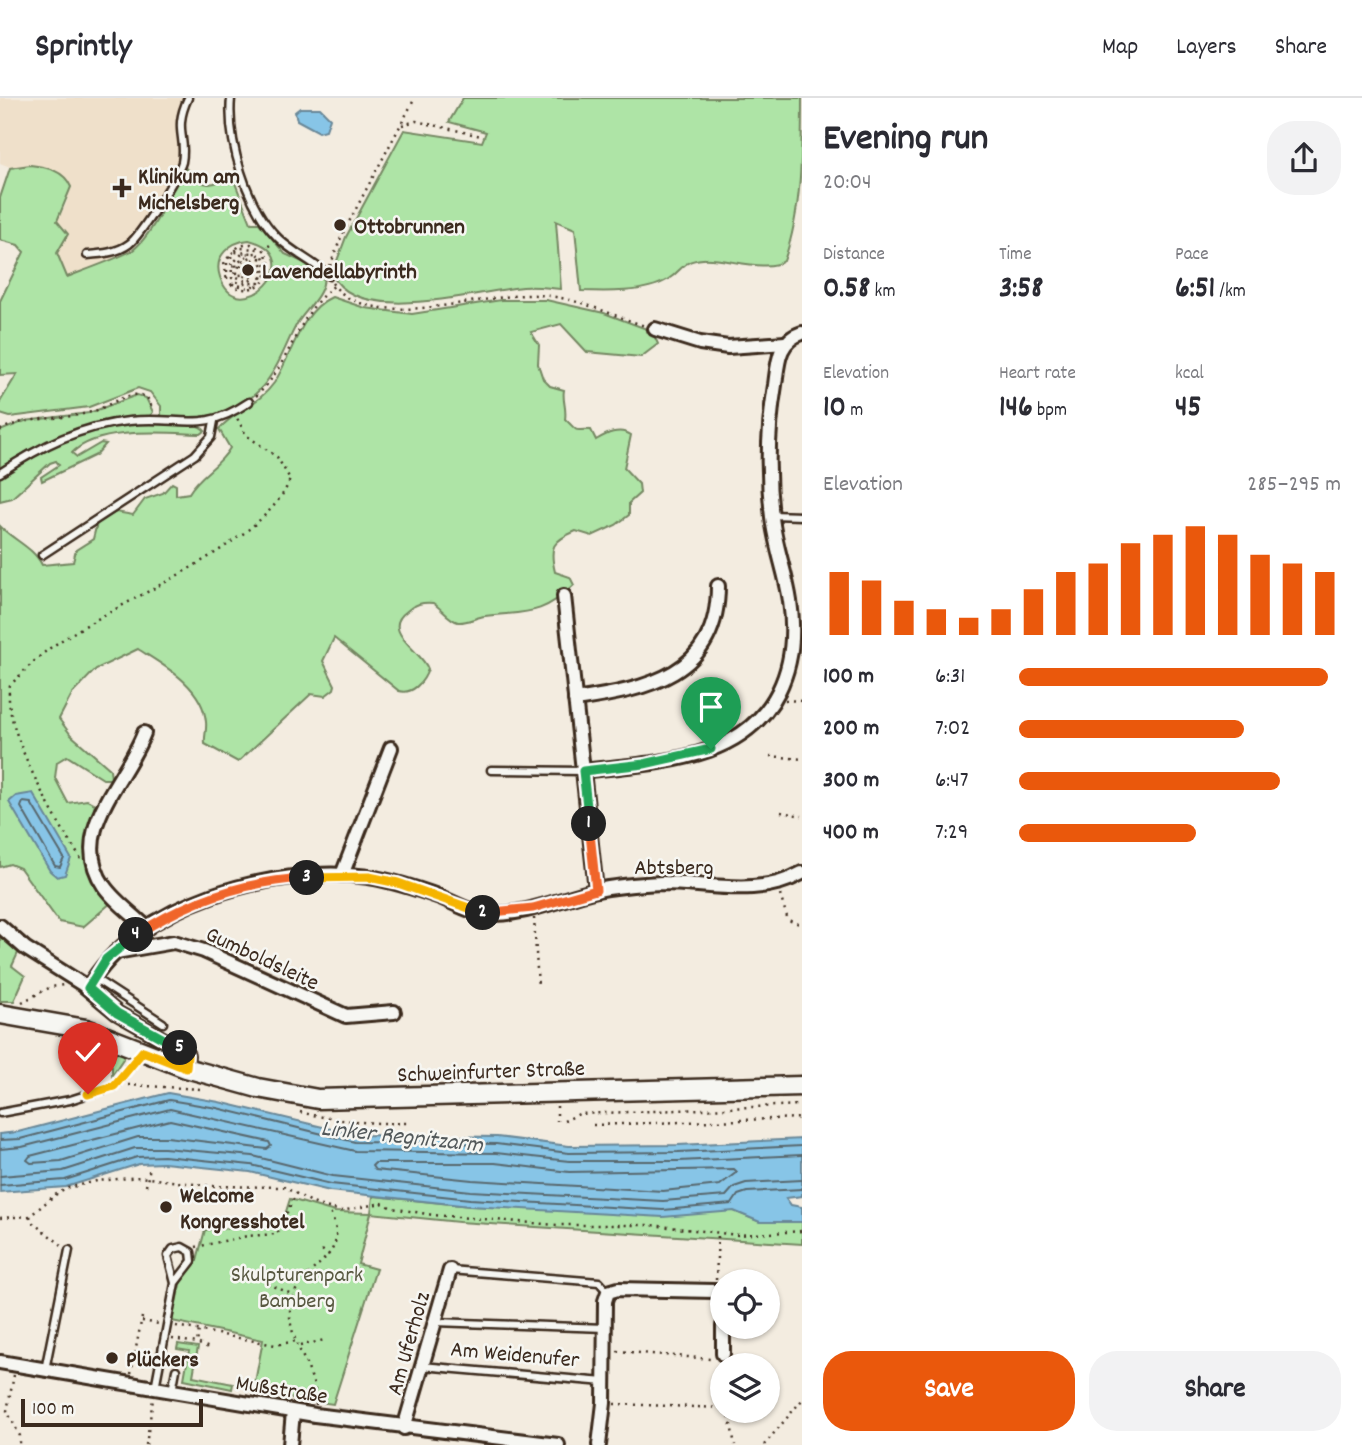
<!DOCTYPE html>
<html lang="en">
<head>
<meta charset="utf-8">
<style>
  :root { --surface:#fff; --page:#f2f2f3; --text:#2b2b33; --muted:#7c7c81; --line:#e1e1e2; --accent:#ea580c }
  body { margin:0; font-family:Dekko,sans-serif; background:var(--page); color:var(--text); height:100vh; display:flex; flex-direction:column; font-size:26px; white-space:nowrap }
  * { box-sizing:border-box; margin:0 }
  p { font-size:23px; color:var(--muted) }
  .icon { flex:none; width:38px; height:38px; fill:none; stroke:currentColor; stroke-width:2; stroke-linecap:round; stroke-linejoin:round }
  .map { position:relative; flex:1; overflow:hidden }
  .side { display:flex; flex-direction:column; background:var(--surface); width:560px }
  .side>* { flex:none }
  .buttons { position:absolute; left:710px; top:1171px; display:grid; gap:14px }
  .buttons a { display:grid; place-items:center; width:70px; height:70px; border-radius:50%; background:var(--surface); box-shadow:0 2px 5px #0004; font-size:35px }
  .scale { position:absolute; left:21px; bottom:18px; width:182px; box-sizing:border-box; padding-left:7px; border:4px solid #3b2a1e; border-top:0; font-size:19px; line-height:24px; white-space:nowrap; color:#3b2a1e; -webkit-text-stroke:5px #f6f6f2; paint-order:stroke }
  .pin { position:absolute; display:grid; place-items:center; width:60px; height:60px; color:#fff; margin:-72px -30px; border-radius:50% 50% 50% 0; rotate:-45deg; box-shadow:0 0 7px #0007 }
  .pin .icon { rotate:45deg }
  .km { position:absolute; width:35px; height:35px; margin:-18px; border-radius:50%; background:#222; color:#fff; font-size:19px; line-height:35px; text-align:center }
  .round { display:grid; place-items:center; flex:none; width:74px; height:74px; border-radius:28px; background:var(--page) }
  .headline { display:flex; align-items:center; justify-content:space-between; height:119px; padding:0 21px }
  h1 { font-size:38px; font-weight:700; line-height:52px }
  .stats { display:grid; grid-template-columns:repeat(3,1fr); gap:10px; height:119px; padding:7px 21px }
  .stats div { display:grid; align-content:center }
  .stats b { font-size:30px; font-weight:700 }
  .stats small { font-size:19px; font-weight:400 }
  .stats p { font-size:19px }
  .chart { height:196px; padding:14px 21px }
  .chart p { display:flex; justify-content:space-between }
  .chart svg { width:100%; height:126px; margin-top:7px; stroke:var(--accent); stroke-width:6 }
  .action { display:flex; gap:14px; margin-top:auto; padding:14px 21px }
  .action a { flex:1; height:80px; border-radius:28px; background:var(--accent); color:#fff; font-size:28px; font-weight:700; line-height:80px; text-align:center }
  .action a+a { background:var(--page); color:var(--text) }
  ul { padding:0 21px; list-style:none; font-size:23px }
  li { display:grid; grid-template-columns:112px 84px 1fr; align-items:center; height:52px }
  li i { height:18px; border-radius:9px; background:var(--accent) }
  header { display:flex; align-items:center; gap:42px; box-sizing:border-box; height:98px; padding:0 35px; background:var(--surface); border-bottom:2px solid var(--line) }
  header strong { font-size:33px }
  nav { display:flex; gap:38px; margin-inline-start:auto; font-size:24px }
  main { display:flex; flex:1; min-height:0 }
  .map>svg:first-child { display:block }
  .built { fill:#efe0ca }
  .green { fill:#aee4a6; stroke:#748762; stroke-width:2; fill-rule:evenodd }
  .water { fill:#87c5e7; stroke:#698797; stroke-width:2 }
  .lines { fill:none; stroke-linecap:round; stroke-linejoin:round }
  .shore { stroke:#59686e; stroke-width:2 }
  .lane-casing { stroke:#3b2a1e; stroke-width:11 }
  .street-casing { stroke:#3b2a1e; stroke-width:18 }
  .secondary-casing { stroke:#3b2a1e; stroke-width:23 }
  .path { stroke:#3b2a1e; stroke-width:2.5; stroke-dasharray:2 5; stroke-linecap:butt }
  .lane { stroke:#f6f6f2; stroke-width:6 }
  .street { stroke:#f6f6f2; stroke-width:12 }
  .secondary { stroke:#f6f6f2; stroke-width:18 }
  .split-1-casing { stroke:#fff; stroke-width:14 }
  .split-2-casing { stroke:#fff; stroke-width:14 }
  .split-3-casing { stroke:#fff; stroke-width:14 }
  .split-4-casing { stroke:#fff; stroke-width:14 }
  .split-5-casing { stroke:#fff; stroke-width:14 }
  .split-6-casing { stroke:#fff; stroke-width:14 }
  .split-1 { stroke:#22a559; stroke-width:9 }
  .split-2 { stroke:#f0652b; stroke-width:9 }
  .split-3 { stroke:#f5b400; stroke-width:9 }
  .split-4 { stroke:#f0652b; stroke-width:9 }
  .split-5 { stroke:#22a559; stroke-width:9 }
  .split-6 { stroke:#f5b400; stroke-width:9 }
  .poi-dot { fill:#3b2a1e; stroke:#f6f6f2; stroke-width:2.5 }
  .labels { text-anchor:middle; stroke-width:5; stroke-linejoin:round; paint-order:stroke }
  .poi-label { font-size:23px; font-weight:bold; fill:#3b2a1e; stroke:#f6f6f2; text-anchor:start }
  .street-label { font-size:23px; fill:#3b2a1e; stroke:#f6f6f2 }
  .park-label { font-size:23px; fill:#585840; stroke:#f6f6f2 }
  .water-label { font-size:24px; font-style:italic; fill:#52585a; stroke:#f6f6f2 }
</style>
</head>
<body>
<header>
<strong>Sprintly</strong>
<nav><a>Map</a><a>Layers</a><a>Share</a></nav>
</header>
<main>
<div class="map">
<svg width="802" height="1347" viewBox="0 0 802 1347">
  <rect width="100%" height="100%" fill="#f3ece0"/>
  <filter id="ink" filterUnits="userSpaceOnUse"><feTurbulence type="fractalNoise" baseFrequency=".0143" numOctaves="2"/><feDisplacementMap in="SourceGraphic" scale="14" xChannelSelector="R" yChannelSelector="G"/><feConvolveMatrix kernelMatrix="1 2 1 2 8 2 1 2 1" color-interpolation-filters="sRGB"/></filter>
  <g filter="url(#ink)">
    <!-- built -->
    <path class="built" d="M0,0H191L183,18V67L161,112L134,150L123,158L67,179L57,155L68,136L57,123L66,106L71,89L50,71L30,67L15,71L0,65Z"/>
    <!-- green -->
    <g class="green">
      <path d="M463,0H802C802,54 802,113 784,163C767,175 724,159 703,161C680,163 684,172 667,182C645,195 606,194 581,193L575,131L556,123L561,191C549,190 535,188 523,189C477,193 356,229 332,176L346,139L404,32L482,44L486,34L449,24Z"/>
      <path d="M30,67C46,69 64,72 71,89L57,123L68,136L57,155L67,179C80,174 124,158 133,152C153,136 174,91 183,67C200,88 211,93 231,75L251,125H259L285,156L322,173C330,191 307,210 298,224C288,241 282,261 271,277C247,316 202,324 161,318V308L150,294L138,290L89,309L10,319L0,316V304L17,276L0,277V203L24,154L18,147L0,142V100L10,70ZM249,142C315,158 238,234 220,179C213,158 230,144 249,142Z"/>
      <path d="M332,199L365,210L412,216L501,202H546L604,215L652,233L658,246L641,259L587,254L561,226L531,234L539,247L538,266L543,281L550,288L564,292C562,303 567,310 565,321C581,336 571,331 591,332L596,342C606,336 619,329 631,337L624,370L639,386L640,395L629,405V417L616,427L592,438L576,433C552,443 549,449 555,474L570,479L574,487C541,519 525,513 485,518C476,519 467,525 458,524C449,522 441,510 433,505C422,504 415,506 407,513C379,533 422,553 428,571C424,584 412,597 399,593L334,540L323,563L335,587L334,591L325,598L311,596L238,664L205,646C204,638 207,632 206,624C203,588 163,567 138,551L96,571L72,596L59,621L71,637L110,671L111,681H103L67,658L57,664L55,680L68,705L87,702L95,706L90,744L112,804L83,829L59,824L20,770L10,766L0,769V428C13,442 33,449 42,467L73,464L76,452L93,441L97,425L116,414L133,417L145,401L163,395L172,385L176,387V397L189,395C200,376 219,369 230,350L219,331C235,313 260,305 274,285C292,258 300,213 332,199Z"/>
      <path d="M137,297L146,300L153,314L150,318C111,326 77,329 42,346C31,351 21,355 14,364V370C20,367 25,361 31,358C77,335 123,319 175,325C185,326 199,325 205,333L201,336C167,335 98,328 72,355L77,359L101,345L106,346L96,357L42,383L41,379L59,367L56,363L50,365L12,400L0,403V333L25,323L89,315Z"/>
      <path d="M0,832L19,853L12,868L25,878L14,903H0Z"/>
      <path d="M94,940L129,952L112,977V968H99L98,971L83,975L84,946H94Z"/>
      <path d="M373,1098L470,1108L734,1113L760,1124H802V1146L459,1124L371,1115L358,1166L376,1171L333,1306L253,1295L263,1242L172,1223L181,1182L197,1162L205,1132L282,1126L290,1101L335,1114L371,1115Z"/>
      <path d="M178,1246L198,1249L193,1278L233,1286L232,1291L184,1281L189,1253L177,1251Z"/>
    </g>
    <!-- water -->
    <g class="water">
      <path d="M300,10H320L330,20L326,32L319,34L297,22L295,14Z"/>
      <path d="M33,695L71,760L65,777L57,779L50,773L9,704L16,698Z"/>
      <path d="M168,995L219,1004L356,1037L497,1039L569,1048L678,1047L802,1041V1098L786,1100L791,1107L802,1109V1124H760L734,1113L663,1119L470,1108L330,1093L250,1074L164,1065L139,1066L66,1089L0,1094V1036L18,1034Z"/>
    </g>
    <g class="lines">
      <!-- shore -->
      <g class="shore">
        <path d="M23,704L31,705L64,760L60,769L55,768L21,709Z"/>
        <path d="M170,1022L269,1044L271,1048L267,1051L167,1039H138L61,1063L31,1065L27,1062L30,1058Z"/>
        <path d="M0,1042L20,1041L169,1002L217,1010L355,1044L496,1046L569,1055L678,1054L802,1048"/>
        <path d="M0,1051L22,1049L170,1011L355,1053L496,1055L569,1063H679L802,1057"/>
        <path d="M375,1065H495L569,1074L734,1071L737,1074L720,1087L663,1093L472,1082L375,1072L372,1068Z"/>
        <path d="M0,1078L63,1073L135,1050H164L253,1058L333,1078L471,1093L663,1103L726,1098L734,1089L746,1085L802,1082"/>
        <path d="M0,1087L65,1082L137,1059L164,1058L251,1067L331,1086L470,1101L663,1112L732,1106L738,1097L747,1094L802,1091"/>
      </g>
      <!-- lane casing -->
      <g class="lane-casing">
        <g id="lane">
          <path d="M231,0C227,43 246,108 278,140C293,155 313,163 329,178"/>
          <path d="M87,157C101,156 117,155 129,146C140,138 178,78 182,64C187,39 173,32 188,0"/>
          <path d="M0,375C41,348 80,328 129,323C181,317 200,337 249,304"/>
          <path d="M772,417L802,418"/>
          <path d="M42,457L195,357L211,339L214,323"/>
          <path d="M491,672L583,673"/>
          <path d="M94,880L163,925"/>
          <path d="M0,1015L70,1002L114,988L142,954"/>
          <path d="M450,1172L599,1184L608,1194"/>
          <path d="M435,1224L605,1230"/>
          <path d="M422,1268L604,1284"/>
          <path d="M45,1272L69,1152"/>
          <path d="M155,1290L175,1185L168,1158L173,1151L182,1149L191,1154L192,1163L175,1185"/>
          <path d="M172,1293L176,1272"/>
        </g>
      </g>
      <!-- street casing -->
      <g class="street-casing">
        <g id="street">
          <path d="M655,231L700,245L728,249L785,245"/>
          <path d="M564,498L596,792"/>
          <path d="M575,602C648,591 718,577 718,488"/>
          <path d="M144,635C126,683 67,734 104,788C115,804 133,816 147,830"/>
          <path d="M583,673C625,668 669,666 709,652C776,628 800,570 790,503C786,475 775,448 772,419C767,377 768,329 775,287C778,264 778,243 802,235"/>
          <path d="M342,777L391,650"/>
          <path d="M0,828L25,850L82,886L117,915L184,953L187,957L186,970"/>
          <path d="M116,854L174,844L204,853L346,918L394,914"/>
          <path d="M88,890C136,805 276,766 369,779C393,783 418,791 440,799C457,806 473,816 490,816C525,817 560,801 593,793C615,788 640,786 662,785C709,785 758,800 802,775"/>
          <path d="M723,1256V1228"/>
          <path d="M0,1264L315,1317L558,1347"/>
          <path d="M404,1330L450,1172"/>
          <path d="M290,1347L293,1314"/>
          <path d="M599,1347L604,1305L605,1203L608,1194L618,1191L715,1193L723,1198"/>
        </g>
      </g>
      <!-- secondary casing -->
      <g class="secondary-casing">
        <path id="secondary" d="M0,916L86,931L186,970L258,990L318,1001L802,988"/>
      </g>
      <!-- path -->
      <g class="path">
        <path d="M402,27L416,23L481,38"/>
        <path d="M330,168L342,137L415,0"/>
        <path d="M246,169L256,164L257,178L260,160L263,168L261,183L266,168L263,158L266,156L270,168L262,186C249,192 241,194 229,185L249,190L259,185H239L232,180L231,156L227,165V183L224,164L239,148L251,146L260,151L240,150L233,154L256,155L242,156L233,165L235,178L248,184L254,180L239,177L249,176L254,169L244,174L240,165L237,175L236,166L247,158L251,159L242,163L249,165L271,146"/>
        <path d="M332,185C370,237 484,194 538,197C576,199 609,216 645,228"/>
        <path d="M256,298C291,267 296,216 334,188"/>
        <path d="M0,332C30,317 60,323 91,314C107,310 130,290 147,299L153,312"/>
        <path d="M785,602L802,603"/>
        <path d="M770,658L802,661"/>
        <path d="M781,714L802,718"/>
        <path d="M81,761C58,726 0,628 10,587C22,576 32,564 45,554C101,509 268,448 290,381L277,359L246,337L237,320"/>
        <path d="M780,797L788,822L802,827"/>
        <path d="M534,820L538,889"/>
        <path d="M22,904L51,889L64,887"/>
        <path d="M79,977H91L94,986"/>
        <path d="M91,977L93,949"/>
        <path d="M128,987L201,991"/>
        <path d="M557,1008V1023"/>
        <path d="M300,1014C336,1023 370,1026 407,1025"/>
        <path d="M564,1023L579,1016L802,1007"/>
        <path d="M593,1027L802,1020"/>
        <path d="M146,1088L150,1069"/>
        <path d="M30,1118L32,1124L63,1148"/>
        <path d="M0,1120L30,1118L55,1097L68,1090L97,1083L140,1079L210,1088L284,1089L317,1107L341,1113L382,1105L392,1110L433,1117L557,1127H651L738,1137L802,1133"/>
        <path d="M196,1149L247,1138L277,1136L296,1095"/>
        <path d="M322,1152L329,1157"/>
        <path d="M716,1182L718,1136"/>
        <path d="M268,1186L294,1197"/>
        <path d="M142,1223L159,1226"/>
        <path d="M176,1228L275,1247L296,1243"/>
        <path d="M172,1241L197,1245L199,1232"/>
        <path d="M199,1246L212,1251"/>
        <path d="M300,1248L324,1242"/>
        <path d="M617,1253L711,1261"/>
        <path d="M131,1276L142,1219"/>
        <path d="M14,1277L7,1313L20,1338V1347"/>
        <path d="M614,1306L723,1310"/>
        <path d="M316,1307C318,1268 279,1237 293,1199C306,1163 354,1160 329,1113"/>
        <path d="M728,1312L735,1347"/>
        <path d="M146,1347L153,1301"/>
        <path d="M764,1347L802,1302"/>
      </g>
      <!-- lane -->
      <use href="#lane" class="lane"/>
      <!-- street -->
      <use href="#street" class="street"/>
      <!-- secondary -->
      <use href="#secondary" class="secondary"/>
    </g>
  </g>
  <g class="lines" filter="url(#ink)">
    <!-- split-1 casing -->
    <g class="split-1-casing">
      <path id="split-1" d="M589,726L583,673L644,666L711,651"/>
    </g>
    <!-- split-2 casing -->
    <g class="split-2-casing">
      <path id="split-2" d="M483,815L533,810L596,792L589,726"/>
    </g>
    <!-- split-3 casing -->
    <g class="split-3-casing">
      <path id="split-3" d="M307,780L369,779L398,785L483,815"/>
    </g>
    <!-- split-4 casing -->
    <g class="split-4-casing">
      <path id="split-4" d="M136,837C187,803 245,783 307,780"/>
    </g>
    <!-- split-5 casing -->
    <g class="split-5-casing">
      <path id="split-5" d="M136,837L106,861L88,890L117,915L180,950"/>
    </g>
    <!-- split-6 casing -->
    <g class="split-6-casing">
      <path id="split-6" d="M88,996L114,988L143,953L186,970L187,957L180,950"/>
    </g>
    <!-- split-1 -->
    <use href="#split-1" class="split-1"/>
    <!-- split-2 -->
    <use href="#split-2" class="split-2"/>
    <!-- split-3 -->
    <use href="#split-3" class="split-3"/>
    <!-- split-4 -->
    <use href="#split-4" class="split-4"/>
    <!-- split-5 -->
    <use href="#split-5" class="split-5"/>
    <!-- split-6 -->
    <use href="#split-6" class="split-6"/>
  </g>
  <!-- markers -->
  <g class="poi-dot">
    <path d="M118.5 79.5h7v7h7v7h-7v7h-7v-7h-7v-7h7z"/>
    <circle cx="340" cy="127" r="7"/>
    <circle cx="248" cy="172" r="7"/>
    <circle cx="166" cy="1109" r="7"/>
    <circle cx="112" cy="1260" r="7"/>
  </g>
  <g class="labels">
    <!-- poi labels -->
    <g class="poi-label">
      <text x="138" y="85">Klinikum am<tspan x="138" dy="26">Michelsberg</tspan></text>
      <text x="354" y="135">Ottobrunnen</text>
      <text x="262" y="180">Lavendellabyrinth</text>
      <text x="180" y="1104">Welcome<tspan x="180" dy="26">Kongresshotel</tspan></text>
      <text x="126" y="1268">Plückers</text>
    </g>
    <!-- street labels -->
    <g class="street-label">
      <text x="674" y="776">Abtsberg</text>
      <text transform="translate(263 859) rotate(25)" y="8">Gumboldsleite</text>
      <text transform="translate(491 972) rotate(-2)" y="8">Schweinfurter Straße</text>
      <text transform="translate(407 1245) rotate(-74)" y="8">Am Uferholz</text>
      <text transform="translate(515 1255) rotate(5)" y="8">Am Weidenufer</text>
      <text transform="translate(282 1290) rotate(9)" y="8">Mußstraße</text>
    </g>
    <!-- park labels -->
    <g class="park-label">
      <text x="297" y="1183">Skulpturenpark<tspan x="297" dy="26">Bamberg</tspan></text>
    </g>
    <!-- water labels -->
    <g class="water-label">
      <text transform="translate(402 1037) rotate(6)" y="8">Linker Regnitzarm</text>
    </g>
  </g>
</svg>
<div class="buttons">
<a><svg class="icon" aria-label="locate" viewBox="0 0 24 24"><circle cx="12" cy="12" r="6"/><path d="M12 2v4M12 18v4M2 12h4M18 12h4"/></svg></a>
<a><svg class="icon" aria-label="layers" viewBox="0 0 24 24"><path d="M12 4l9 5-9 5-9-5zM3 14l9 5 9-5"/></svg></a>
</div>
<div class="scale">100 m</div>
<div class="pin" style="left:711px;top:651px;background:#1e9e55"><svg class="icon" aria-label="arrive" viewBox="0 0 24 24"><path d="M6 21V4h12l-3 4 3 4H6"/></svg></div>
<div class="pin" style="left:88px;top:996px;background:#d93025"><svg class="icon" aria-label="check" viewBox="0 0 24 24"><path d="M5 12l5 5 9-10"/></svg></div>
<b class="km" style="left:589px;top:726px">1</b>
<b class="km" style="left:483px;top:815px">2</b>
<b class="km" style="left:307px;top:780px">3</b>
<b class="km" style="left:136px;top:837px">4</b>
<b class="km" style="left:180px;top:950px">5</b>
</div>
<section class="side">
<div class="headline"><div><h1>Evening run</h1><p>20:04</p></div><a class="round"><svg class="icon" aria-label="share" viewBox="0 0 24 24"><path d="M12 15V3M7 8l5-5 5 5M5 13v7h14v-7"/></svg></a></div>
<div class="stats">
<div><p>Distance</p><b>0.58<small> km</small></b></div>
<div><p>Time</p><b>3:58</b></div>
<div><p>Pace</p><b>6:51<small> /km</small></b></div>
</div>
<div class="stats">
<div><p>Elevation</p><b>10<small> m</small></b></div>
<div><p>Heart rate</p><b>146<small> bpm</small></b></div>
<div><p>kcal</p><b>45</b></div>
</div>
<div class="chart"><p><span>Elevation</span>285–295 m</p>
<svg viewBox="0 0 160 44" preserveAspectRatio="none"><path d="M5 44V22M15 44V25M25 44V32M35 44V35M45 44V38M55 44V35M65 44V28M75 44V22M85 44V19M95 44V12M105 44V9M115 44V6M125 44V9M135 44V16M145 44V19M155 44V22"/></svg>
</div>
<ul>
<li><b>100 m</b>6:31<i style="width:96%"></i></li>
<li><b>200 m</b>7:02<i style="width:70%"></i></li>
<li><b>300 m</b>6:47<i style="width:81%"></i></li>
<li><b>400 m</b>7:29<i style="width:55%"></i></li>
</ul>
<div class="action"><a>Save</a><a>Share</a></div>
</section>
</main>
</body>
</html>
